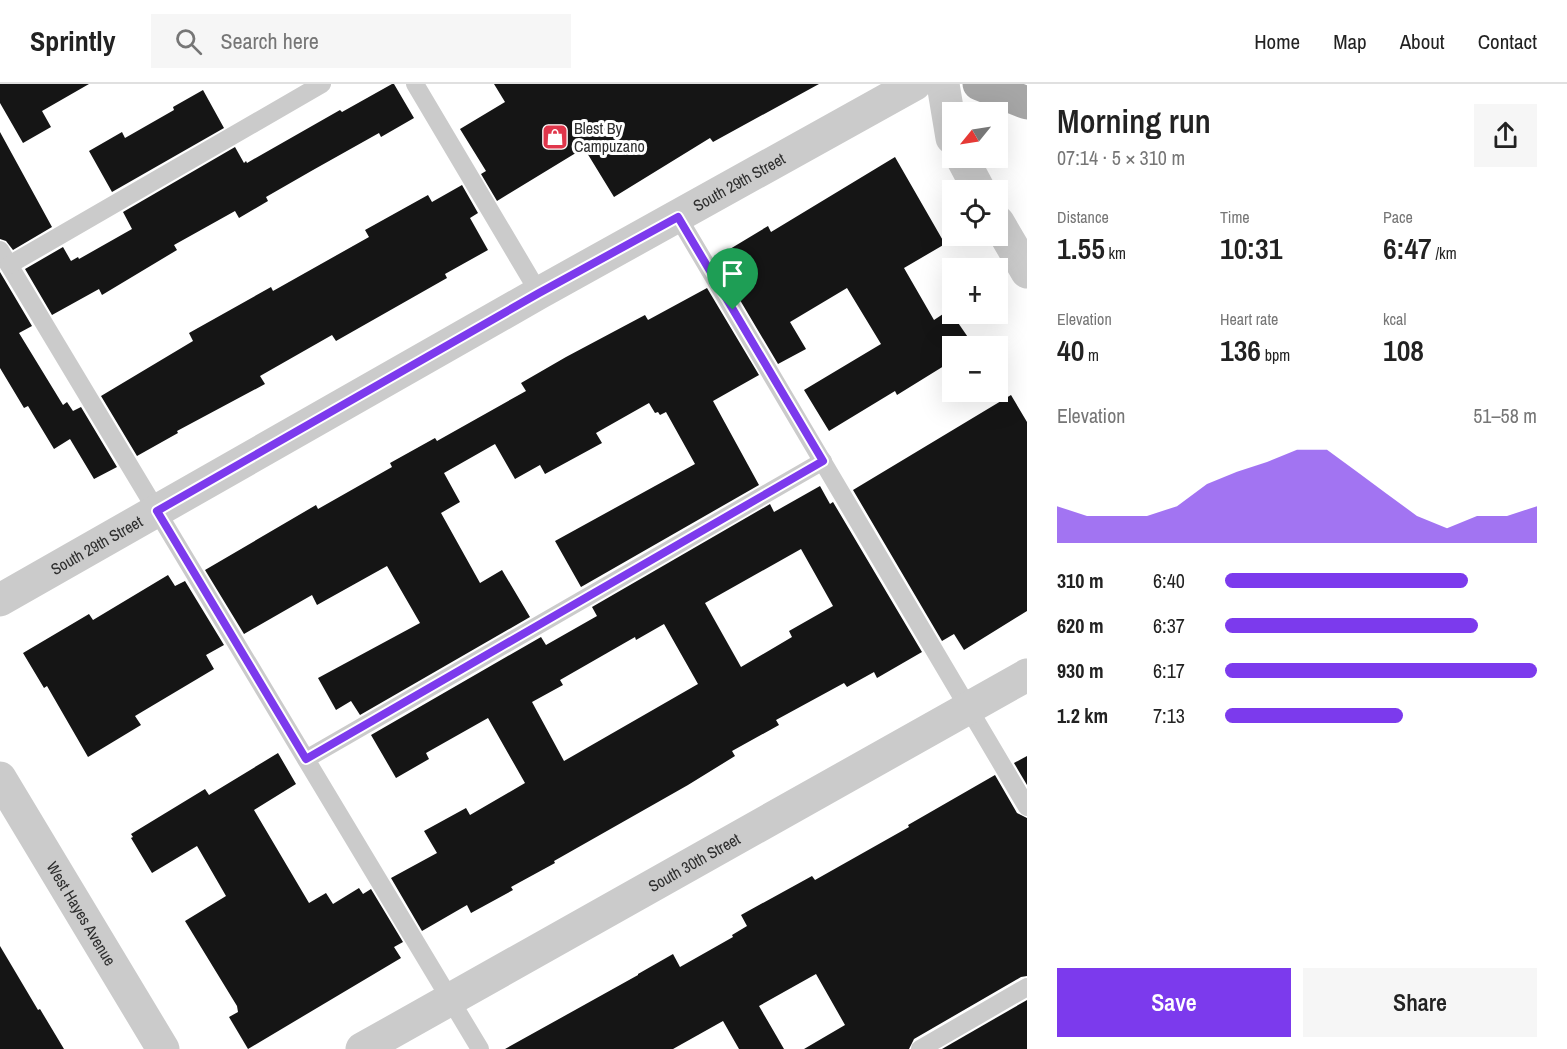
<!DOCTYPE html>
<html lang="en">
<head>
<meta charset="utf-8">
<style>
  :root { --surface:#fff; --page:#f6f6f6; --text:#222; --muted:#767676; --line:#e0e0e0; --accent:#7c3aed }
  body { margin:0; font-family:"Archivo Narrow",sans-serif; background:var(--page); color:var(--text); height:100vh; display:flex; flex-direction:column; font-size:22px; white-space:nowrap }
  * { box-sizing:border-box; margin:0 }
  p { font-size:20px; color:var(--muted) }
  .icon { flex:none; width:33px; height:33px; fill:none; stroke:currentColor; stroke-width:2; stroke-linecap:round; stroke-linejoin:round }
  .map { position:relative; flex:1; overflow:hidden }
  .details { display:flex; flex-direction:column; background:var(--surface); width:540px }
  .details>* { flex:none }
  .needle { width:39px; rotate:240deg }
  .tools { position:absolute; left:942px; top:18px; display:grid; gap:12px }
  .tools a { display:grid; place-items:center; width:66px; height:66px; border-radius:0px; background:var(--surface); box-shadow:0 6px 24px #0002; font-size:30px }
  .pin { position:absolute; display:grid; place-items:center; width:51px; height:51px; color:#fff; margin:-62px -26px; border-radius:50% 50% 50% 0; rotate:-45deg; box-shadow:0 0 6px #0007 }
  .pin .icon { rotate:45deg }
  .round { display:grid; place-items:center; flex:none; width:63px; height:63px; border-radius:0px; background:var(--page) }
  .head { display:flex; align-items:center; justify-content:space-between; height:102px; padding:0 30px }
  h1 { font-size:33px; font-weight:600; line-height:45px }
  .stats { display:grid; grid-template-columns:repeat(3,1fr); gap:9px; height:102px; padding:6px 30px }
  .stats div { display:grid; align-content:center }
  .stats b { font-size:30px; font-weight:600 }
  .stats small { font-size:16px; font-weight:400 }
  .stats p { font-size:16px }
  .chart { height:168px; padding:12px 30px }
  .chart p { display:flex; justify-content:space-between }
  .chart svg { width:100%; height:108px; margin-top:6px; fill:var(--accent); opacity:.7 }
  .button { display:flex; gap:12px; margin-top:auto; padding:12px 30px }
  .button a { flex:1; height:69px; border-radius:0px; background:var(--accent); color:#fff; font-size:24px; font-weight:600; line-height:69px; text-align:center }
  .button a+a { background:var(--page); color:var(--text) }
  ul { padding:0 30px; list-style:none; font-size:20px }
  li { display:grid; grid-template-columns:96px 72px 1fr; align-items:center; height:45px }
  li i { height:15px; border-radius:8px; background:var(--accent) }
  header { display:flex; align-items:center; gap:36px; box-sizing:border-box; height:84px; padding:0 30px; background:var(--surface); border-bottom:2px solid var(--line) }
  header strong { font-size:28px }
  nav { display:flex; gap:33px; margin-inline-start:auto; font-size:21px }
  .search { width:420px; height:54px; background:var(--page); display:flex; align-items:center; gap:15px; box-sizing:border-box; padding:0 21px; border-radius:0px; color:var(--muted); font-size:22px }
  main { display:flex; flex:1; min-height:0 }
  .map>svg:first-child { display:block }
  .building { fill:#151515; fill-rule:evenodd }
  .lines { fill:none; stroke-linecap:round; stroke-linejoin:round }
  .service { stroke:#cbcbcb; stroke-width:18 }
  .minor { stroke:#cbcbcb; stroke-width:33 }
  .primary { stroke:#a6a6a6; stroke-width:33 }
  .route-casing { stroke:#fff; stroke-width:12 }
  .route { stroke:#7c3aed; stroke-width:8 }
  .labels { text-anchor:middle; stroke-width:6; stroke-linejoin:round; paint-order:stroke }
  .poi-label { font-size:16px; fill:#2e2e2e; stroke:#fff; text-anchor:start }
  .street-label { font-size:16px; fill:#2e2e2e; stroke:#fff }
</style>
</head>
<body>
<header>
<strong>Sprintly</strong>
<div class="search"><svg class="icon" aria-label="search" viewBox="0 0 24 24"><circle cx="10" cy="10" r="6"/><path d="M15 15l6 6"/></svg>Search here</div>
<nav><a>Home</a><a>Map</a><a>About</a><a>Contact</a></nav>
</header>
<main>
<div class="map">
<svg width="1027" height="965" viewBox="0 0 1027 965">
  <rect width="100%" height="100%" fill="#fff"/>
  <!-- building -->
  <g class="building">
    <path d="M0,0H89L42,27L51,43L23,59L0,19Z"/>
    <path d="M392,0H394L414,34L381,53L379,49L313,86L266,113L268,117L239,134L235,127L174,161L177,166L102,211L99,205L52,231L25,185L63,163L71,177L78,173L79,175L132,145L123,128L235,63L244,79L246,77L247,79L340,26L342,28Z"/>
    <path d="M494,0H819L713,58L710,54L614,113L584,64L497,117L481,90L486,87L460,45L505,18Z"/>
    <path d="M203,6L224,44L112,108L89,67L122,48L125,54L174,26L173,23Z"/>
    <path d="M0,48L52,143L13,166L6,157L0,155Z"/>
    <path d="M895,73L945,160L904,184L934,236L952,224V230L974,262H952V277L897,311L895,307L829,347L804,306L881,260L847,204L790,238L806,265L778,280L715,174L768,142L771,148Z"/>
    <path d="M462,101L478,129L470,134L488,166L445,190L447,194L336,257L332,251L260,292L265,300L177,347L178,349L137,372L101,312L193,257L189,249L271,203L273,207L369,153L365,146L428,111L432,118Z"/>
    <path d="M0,188L32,242L19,249L63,321L67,318L73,327L81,323L117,383L94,395L70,355L54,365L28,322L24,324L0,284Z"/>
    <path d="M707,204L759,291L713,317L759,401L581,503L555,457L695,380L666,328L660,331L658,328L655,329L649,319L596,349L602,359L545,390L540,381L515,395L495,360L444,389L460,418L441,429L480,499L502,486L530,533L360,631L351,617L336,626L318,594L420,539L387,482L317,521L312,511L244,550L205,486L316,421L318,425L392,383L390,379L435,354L437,357L526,307L521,299L566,273L645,231L648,236Z"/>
    <path d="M1011,311L1027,338V527L964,566L954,550L942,557L853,406Z"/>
    <path d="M820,402L830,420L833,418L922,568L877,594L874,588L847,603L844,599L776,636L779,641L732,667L735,672L688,701L554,777L555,779L511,803L513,806L471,829L467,821L422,847L391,794L437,769L424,747L466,724L470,731L525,699L488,634L426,669L429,675L396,694L371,651L541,553L546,561L597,532L592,523L770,420L774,428ZM801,465L833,522L789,547L792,553L741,583L705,519ZM664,540L698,600L564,677L532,618L563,601L560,596L635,553L636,556Z"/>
    <path d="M168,491L175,502L185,497L224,561L206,571L214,585L135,632L141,641L88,673L47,602L44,604L23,569L89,530L93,536Z"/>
    <path d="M278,669L296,700L254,726L309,819L326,809L333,820L359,804L363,810L371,805L403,858L394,863L401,874L248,965L229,933L238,928L237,922L185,837L226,812L197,762L152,789L131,754L133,753L131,750L205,705L209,711Z"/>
    <path d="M1027,672V701L1014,679Z"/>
    <path d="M995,691L1017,729L1027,734V892L1021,893L914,955L909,965H804L845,941L816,890L759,922L784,965H739L723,937L673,965H505L638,891V890L673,870L680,883L733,853L732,851L747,842L741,831L812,792L815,796L909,743L908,741Z"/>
    <path d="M0,862L38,926L40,925L64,965H0Z"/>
    <path d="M1027,916V965H942Z"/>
  </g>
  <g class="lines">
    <!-- service -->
    <g class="service">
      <path d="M415,0L539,209"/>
      <path d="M678,133L1027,723"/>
      <path d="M0,166L480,965"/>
      <path d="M9,181L322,0"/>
      <path d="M306,675L823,377"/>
      <path d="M920,965L1027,903"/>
    </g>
    <!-- minor -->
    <g class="minor">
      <path d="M943,0L952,54"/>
      <path d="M962,74L979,106"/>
      <path d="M998,138L1027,188"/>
      <path id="s1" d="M0,516L539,209L915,0"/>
      <path id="s2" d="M0,694L163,965"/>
      <path id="s3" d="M362,965L1027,591"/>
    </g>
    <!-- primary -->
    <path class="primary" d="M979,0L1027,19"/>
  </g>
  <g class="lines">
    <!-- route casing -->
    <g class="route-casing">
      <path id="route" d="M678,133L823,377L306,675L157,427L539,209Z"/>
    </g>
    <!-- route -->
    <use href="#route" class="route"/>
  </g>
  <!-- icons -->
  <defs>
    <g id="shop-square" transform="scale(1.35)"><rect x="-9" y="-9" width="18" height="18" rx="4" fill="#e0364b" stroke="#fff"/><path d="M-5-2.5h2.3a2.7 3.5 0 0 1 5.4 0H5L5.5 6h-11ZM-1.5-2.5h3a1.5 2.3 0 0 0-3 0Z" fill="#fff"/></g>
  </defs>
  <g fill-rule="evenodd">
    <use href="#shop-square" x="555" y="53"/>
  </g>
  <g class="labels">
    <!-- poi labels -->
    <g class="poi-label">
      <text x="574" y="50">Blest By<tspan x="574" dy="18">Campuzano</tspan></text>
    </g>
    <!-- street labels -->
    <g class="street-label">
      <text dy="6" stroke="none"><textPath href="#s1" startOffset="849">South 29th Street</textPath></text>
      <text dy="6" stroke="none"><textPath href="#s1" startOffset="111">South 29th Street</textPath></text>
      <text dy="6" stroke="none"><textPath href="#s3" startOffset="381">South 30th Street</textPath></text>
      <text dy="6" stroke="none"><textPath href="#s2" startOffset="158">West Hayes Avenue</textPath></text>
    </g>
  </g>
</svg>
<div class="tools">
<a><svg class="needle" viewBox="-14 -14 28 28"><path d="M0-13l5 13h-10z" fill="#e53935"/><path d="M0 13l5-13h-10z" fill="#767676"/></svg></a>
<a><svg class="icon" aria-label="locate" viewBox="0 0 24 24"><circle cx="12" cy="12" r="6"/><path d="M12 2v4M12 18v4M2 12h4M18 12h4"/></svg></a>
<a>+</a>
<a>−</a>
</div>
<div class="pin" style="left:733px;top:226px;background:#1e9e55"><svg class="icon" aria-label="arrive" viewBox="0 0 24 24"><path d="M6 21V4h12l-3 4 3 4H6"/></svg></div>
</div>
<section class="details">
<div class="head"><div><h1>Morning run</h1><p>07:14 · 5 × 310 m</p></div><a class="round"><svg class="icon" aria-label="share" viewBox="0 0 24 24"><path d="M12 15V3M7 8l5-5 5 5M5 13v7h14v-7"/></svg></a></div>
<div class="stats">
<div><p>Distance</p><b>1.55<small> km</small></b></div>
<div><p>Time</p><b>10:31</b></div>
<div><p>Pace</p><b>6:47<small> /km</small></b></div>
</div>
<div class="stats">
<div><p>Elevation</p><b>40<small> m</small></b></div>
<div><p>Heart rate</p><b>136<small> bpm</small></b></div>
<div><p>kcal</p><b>108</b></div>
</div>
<div class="chart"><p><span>Elevation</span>51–58 m</p>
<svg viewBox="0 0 160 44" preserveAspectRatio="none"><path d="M0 44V29L10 33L20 33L30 33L40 29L50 20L60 15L70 11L80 6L90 6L100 15L110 24L120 33L130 38L140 33L150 33L160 29V44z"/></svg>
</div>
<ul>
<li><b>310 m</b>6:40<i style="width:78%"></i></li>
<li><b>620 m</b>6:37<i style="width:81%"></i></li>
<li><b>930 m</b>6:17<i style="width:100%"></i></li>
<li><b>1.2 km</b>7:13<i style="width:57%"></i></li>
</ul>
<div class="button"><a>Save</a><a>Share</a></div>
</section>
</main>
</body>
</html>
